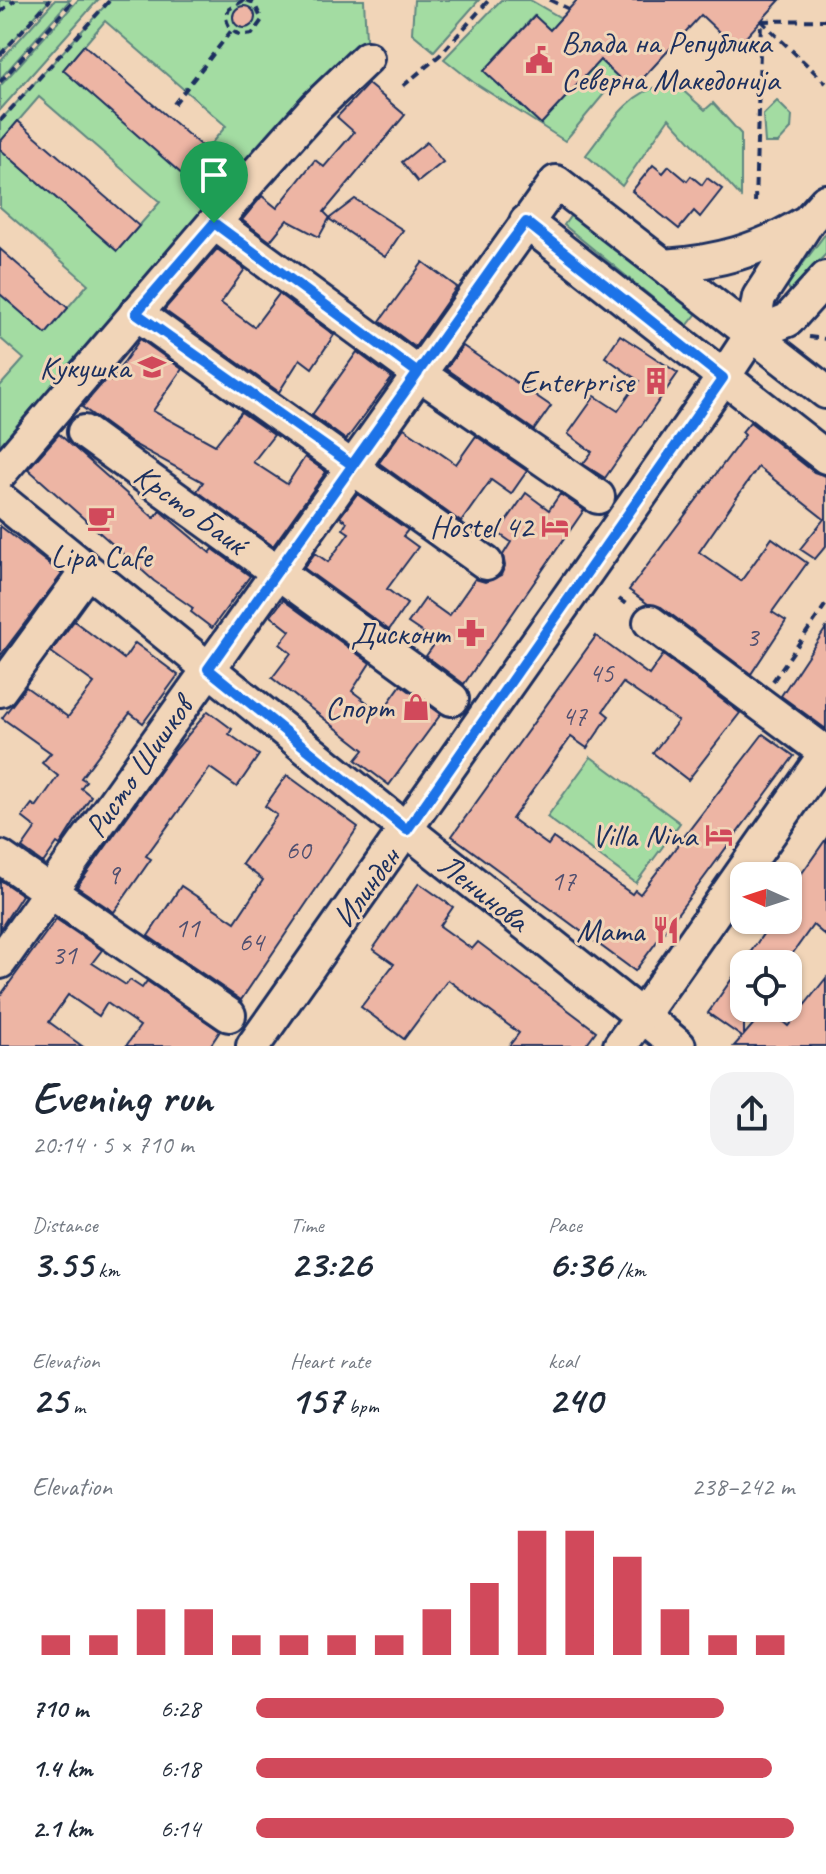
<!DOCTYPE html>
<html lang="en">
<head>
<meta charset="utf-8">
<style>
  :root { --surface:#fff; --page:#f2f2f3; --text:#1f2937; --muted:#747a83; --accent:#d1495b }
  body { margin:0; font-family:Caveat,sans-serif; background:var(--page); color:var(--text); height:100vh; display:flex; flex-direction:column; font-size:30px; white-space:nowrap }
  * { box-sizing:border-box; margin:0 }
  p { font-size:26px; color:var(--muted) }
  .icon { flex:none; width:44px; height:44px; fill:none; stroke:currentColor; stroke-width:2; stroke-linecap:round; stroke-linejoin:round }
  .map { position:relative; height:1046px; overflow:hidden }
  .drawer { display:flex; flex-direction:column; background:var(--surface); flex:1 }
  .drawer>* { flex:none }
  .needle { width:52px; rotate:273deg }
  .buttons { position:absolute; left:730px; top:862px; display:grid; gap:16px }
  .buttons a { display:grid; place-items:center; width:72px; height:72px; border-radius:16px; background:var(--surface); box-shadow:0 2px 6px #0004; font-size:40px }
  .pin { position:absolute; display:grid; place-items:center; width:68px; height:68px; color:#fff; margin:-82px -34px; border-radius:50% 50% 50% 0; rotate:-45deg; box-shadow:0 0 8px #0007 }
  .pin .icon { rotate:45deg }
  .round { display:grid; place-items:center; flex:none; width:84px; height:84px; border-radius:24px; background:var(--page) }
  .summary { display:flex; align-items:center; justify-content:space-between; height:136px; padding:0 32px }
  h1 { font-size:44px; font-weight:700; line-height:60px }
  .metrics { display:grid; grid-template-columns:repeat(3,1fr); gap:12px; height:136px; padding:8px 32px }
  .metrics div { display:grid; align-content:center }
  .metrics b { font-size:40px; font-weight:700 }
  .metrics small { font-size:22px; font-weight:400 }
  .metrics p { font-size:22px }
  .chart { height:224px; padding:16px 32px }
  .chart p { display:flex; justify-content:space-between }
  .chart svg { width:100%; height:144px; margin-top:8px; stroke:var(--accent); stroke-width:6 }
  ul { padding:0 32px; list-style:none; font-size:26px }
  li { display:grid; grid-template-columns:128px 96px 1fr; align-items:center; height:60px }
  li i { height:20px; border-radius:10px; background:var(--accent) }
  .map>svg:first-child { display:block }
  .green { fill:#a3dca2; stroke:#5f8680; stroke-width:2; fill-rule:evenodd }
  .building { fill:#edb5a4; stroke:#1b2f5e; stroke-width:2 }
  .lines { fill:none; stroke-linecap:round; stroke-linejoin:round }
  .minor-casing { stroke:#1b2f5e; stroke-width:38 }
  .path { stroke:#1b2f5e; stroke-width:4; stroke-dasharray:8 6; stroke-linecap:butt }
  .minor { stroke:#f1d5b8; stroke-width:32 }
  .route-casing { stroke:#fff; stroke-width:16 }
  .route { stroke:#1a73e8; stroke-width:10 }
  .labels { text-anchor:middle; stroke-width:6; stroke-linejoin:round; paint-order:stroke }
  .number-label { font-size:28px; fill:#505070 }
  .poi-label { font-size:32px; fill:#1b2f5e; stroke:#f1d5b8; text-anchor:end }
  .street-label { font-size:32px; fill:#1b2f5e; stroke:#f1d5b8 }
</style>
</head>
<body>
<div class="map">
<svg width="826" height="1046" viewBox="0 0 826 1046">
  <rect width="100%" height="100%" fill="#f1d5b8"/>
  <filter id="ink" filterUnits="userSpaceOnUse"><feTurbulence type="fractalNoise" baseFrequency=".0125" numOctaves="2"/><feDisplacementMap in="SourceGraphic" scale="16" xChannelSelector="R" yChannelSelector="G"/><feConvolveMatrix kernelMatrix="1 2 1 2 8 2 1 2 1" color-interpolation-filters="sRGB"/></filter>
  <g filter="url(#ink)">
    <!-- green -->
    <g class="green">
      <path d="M0,0H50L0,55Z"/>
      <path d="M55,0H70L0,79V61Z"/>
      <path d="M78,0H98L0,110V86Z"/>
      <path d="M110,0H364L367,58L0,473V386L24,359L0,338V294L46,333L88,284L0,207V149L117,251L160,202L39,97L0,142V121ZM105,21L226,126L184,175L63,70Z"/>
      <path d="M414,0H479L434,51L412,33Z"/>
      <path d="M501,0H530L561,18L550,30L534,16L484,71L541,124L593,68L583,45L618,77L565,141L473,82L444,59Z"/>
      <path d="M663,86L680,88L705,110L713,103L741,134V197L669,118L622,186L586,155C606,130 629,90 663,86Z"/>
      <path d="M777,101L792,116L791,129L778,143H765L763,115Z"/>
      <path d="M571,215L698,312L687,326L564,225Z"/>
      <path d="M826,233V254L790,291L787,285Z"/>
      <path d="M591,757L680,823L636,883L547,817Z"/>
    </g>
    <!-- building -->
    <g class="building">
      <path d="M577,0H780L736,48L701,15L632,90L600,60L541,124L484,71L535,16L550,30Z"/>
      <circle cx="244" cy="17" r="11"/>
      <path d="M84,45L206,150L184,176L63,70Z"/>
      <path d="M368,84L405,115L324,212L330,218L355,199L403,230L385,257L329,219L319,237L287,220L270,241L242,220L262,196L277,208L315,160L324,167L354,132L337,117Z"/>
      <path d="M18,121L139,226L117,251L0,149V142Z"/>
      <path d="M427,142L443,162L418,182L402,162Z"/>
      <path d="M653,165L663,173L669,166L687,181L691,176L702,185L707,178L722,189L700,217L694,211L679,229L632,191Z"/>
      <path d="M0,249L68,308L46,334L0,294Z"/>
      <path d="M217,249L245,269L221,303L254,327L279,294L334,335L312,368L300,359L279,392L164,310Z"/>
      <path d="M423,262L457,287L415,347L380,321Z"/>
      <path d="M620,335L678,373L605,478L583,464L592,452L568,434L595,396L618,411L639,381L605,357Z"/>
      <path d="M140,339L182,369L153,411L215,445L241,412L274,435L253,462L287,484L305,457L326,472L273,546L197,491L203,482L130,442L82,407L107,378L111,381Z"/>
      <path d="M463,346L551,406L534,430L446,369Z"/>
      <path d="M357,352L392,378L346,440L312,415Z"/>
      <path d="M750,422L814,472L826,476V546L815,559L800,549L824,519L758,467L699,552L741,581L772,538L807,563L772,612L786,621L751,674L661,607L648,604L629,590L745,435L742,432Z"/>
      <path d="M404,428L456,464L476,436L527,471L511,494L491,480L461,522L379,463Z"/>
      <path d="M59,434L154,518L160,511L210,553L213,549L250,576L212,628L191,612L193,608L154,581L28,469Z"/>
      <path d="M526,493L549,510L560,494L584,510L464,684L426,656L436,642L408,623L425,599L449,616L475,579L485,582L501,575L505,566L503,555L511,542L498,533Z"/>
      <path d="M357,494L408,530L403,536L418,547L387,589L407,604L389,630L304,568L315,553L328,562L349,533L343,529L347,522L340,517Z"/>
      <path d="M0,526L62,574L0,656Z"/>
      <path d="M283,600L370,663L352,691L381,713L401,685L441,714L389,785L356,760L364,750L272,678L291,653L280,644L290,631L271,616Z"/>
      <path d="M74,621L124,659L135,643L178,675L143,723L130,713L81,778L86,781L81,788L91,796L60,845L57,843L43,863L22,848L36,828L22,817L32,804L36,807L58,776L42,763L51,753L2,718L26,687L68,717L94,683L51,652Z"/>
      <path d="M826,628V729L781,696Z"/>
      <path d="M596,636L649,675L663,655L740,713L688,780L653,753L678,721L623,683L603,711L609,716L587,748L571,737L512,819L548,845L553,838L632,894L635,890L640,894L763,734L794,756L635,971L452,836Z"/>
      <path d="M208,711L232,729L229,734L259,755L237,787L210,768L146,856L151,859L114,912L77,887L172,754Z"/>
      <path d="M287,775L358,827L241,1000L148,936L181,886L235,922L263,880L242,864L277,815L265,806Z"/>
      <path d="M826,839V936L813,925L785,964H744V1035L767,1008L788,1026L826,978V1046H734L742,1037L708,1013L773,920H788V893Z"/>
      <path d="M0,880L22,895L0,929Z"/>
      <path d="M419,883L453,907L440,926L472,949L478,942L596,1031L585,1046H509L519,1033L448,980L404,1039L361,1007L394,964L373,949Z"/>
      <path d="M56,919L102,950L92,963L126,985L130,980L142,988L147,981L220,1031L210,1046H126L140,1026L107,1003L99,1016L68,995L49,1022L82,1046H0V996Z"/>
    </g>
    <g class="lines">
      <!-- minor casing -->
      <g class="minor-casing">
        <g id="minor">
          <path d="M526,222L826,457"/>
          <path d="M214,223L418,373L598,497"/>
          <path d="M665,266C717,262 759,251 803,224"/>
          <path d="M136,313L486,563"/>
          <path d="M752,334L788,320L826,278"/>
          <path d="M84,432L452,699"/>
          <path d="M0,473L255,175L316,107L367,58"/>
          <path d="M0,499L407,830L635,1011"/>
          <path d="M0,690L87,571"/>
          <path d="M0,857L229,1015"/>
          <path d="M0,962L556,182L826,392"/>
          <path d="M648,1007L826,753L650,622"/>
          <path d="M650,1022L679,1046"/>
          <path d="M253,1046L723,378L752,334L759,297L809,220L826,201"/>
          <path d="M620,1046L636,1024"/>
        </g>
      </g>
      <!-- path -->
      <g class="path">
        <path d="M244,0L229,9L226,18C229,32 238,37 252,34L262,20L254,3L245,0"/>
        <path d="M550,0L569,9"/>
        <path d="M0,12L15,0"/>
        <path d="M761,21L826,83"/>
        <path d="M763,21L826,20"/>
        <path d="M0,55L50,0"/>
        <path d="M0,82L74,0"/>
        <path d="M403,86L440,55L489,0"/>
        <path d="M174,104L232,30"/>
        <path d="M0,121L110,0"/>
        <path d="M755,202L761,21"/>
        <path d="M809,337L826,339"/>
        <path d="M619,599L630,607"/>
        <path d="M773,681L826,604"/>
      </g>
      <!-- minor -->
      <use href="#minor" class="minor"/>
    </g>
  </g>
  <g class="lines" filter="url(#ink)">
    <!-- route casing -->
    <g class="route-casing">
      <path id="route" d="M214,223L418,373L208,669L407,830L723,378L526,222L510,243L352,465L136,313L214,223"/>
    </g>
    <!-- route -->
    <use href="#route" class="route"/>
  </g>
  <!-- icons -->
  <defs>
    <g id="civic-bare" transform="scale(2.16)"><path d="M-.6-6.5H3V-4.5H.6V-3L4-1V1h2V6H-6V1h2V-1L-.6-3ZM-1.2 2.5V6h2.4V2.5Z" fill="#d1495b" stroke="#f1d5b8" stroke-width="2.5" paint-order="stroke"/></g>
    <g id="school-bare" transform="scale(2.16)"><path d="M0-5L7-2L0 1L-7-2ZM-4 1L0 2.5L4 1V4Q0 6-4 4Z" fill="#d1495b" stroke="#f1d5b8" stroke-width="2.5" paint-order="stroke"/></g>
    <g id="building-bare" transform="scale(2.16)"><path d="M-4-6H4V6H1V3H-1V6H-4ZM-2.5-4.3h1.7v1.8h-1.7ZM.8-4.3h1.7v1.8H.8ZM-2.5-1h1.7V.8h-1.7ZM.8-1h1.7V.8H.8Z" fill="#d1495b" stroke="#f1d5b8" stroke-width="2.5" paint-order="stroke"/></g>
    <g id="cafe-bare" transform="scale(2.16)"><path d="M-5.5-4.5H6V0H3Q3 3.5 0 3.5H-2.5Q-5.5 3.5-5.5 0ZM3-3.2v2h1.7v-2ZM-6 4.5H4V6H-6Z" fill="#d1495b" stroke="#f1d5b8" stroke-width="2.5" paint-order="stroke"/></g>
    <g id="hotel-bare" transform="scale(2.16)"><path d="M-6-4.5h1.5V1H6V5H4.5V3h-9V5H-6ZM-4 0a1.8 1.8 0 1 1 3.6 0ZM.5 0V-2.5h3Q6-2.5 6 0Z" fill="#d1495b" stroke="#f1d5b8" stroke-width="2.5" paint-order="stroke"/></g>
    <g id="pharmacy-bare" transform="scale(2.16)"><path d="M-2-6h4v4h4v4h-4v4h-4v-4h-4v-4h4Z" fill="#d1495b" stroke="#f1d5b8" stroke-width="2.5" paint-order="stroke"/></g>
    <g id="shop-bare" transform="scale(2.16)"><path d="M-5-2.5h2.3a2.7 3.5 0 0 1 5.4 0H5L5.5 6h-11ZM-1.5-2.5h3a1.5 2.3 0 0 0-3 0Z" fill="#d1495b" stroke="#f1d5b8" stroke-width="2.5" paint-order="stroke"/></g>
    <g id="restaurant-bare" transform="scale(2.16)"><path d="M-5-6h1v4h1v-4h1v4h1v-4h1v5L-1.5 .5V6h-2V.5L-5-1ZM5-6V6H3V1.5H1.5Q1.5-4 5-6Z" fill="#d1495b" stroke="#f1d5b8" stroke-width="2.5" paint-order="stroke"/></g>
  </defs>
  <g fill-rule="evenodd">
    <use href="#civic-bare" x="539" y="60"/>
    <use href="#school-bare" x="152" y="367"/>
    <use href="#building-bare" x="656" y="381"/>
    <use href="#cafe-bare" x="101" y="518"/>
    <use href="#hotel-bare" x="555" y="526"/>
    <use href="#pharmacy-bare" x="471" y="633"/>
    <use href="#shop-bare" x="416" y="707"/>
    <use href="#hotel-bare" x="719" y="835"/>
    <use href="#restaurant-bare" x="666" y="930"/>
  </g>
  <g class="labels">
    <!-- number labels -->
    <g class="number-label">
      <text x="752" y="646">3</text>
      <text x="601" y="682">45</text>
      <text x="574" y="725">47</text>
      <text x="298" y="859">60</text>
      <text x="113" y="884">9</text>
      <text x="563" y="890">17</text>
      <text x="187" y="937">11</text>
      <text x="251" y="951">64</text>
      <text x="64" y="964">31</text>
    </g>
    <!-- poi labels -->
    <g class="poi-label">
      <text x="561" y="53" text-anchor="start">Влада на Република<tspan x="561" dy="37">Северна Македонија</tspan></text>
      <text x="130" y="378">Кукушка</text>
      <text x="634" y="392">Enterprise</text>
      <text x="533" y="537">Hostel 42</text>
      <text x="101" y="567" text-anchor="middle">Lipa Cafe</text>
      <text x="449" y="644">Дисконт</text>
      <text x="394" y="718">Спорт</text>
      <text x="697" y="846">Villa Nina</text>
      <text x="644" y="941">Mama</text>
    </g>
    <!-- street labels -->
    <g class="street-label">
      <text transform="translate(191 509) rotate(36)" y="11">Крсто Баиќ</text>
      <text transform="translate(138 767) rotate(-55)" y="11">Ристо Шишков</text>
      <text transform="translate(366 887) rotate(-54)" y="11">Илинден</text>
      <text transform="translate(484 892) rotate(38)" y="11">Ленинова</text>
    </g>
  </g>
</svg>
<div class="buttons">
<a><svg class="needle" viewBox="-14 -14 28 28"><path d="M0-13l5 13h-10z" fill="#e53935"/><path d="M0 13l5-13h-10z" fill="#747a83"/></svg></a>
<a><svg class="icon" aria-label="locate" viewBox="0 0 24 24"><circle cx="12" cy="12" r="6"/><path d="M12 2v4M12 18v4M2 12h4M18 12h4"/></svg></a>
</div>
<div class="pin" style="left:214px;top:223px;background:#1e9e55"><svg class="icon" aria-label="arrive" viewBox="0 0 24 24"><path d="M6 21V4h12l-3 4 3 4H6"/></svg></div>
</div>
<section class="drawer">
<div class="summary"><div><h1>Evening run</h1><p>20:14 · 5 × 710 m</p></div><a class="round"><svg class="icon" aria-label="share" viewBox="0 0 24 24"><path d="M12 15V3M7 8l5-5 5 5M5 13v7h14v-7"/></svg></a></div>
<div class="metrics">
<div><p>Distance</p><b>3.55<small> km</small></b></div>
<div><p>Time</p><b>23:26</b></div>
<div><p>Pace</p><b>6:36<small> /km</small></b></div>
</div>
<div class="metrics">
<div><p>Elevation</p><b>25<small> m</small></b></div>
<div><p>Heart rate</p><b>157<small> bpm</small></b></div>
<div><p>kcal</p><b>240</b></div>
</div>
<div class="chart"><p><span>Elevation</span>238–242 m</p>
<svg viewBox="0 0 160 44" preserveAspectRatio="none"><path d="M5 44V38M15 44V38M25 44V30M35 44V30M45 44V38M55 44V38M65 44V38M75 44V38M85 44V30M95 44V22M105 44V6M115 44V6M125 44V14M135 44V30M145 44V38M155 44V38"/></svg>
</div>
<ul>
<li><b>710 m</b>6:28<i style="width:87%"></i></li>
<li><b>1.4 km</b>6:18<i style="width:96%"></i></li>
<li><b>2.1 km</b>6:14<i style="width:100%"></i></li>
</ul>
</section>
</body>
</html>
